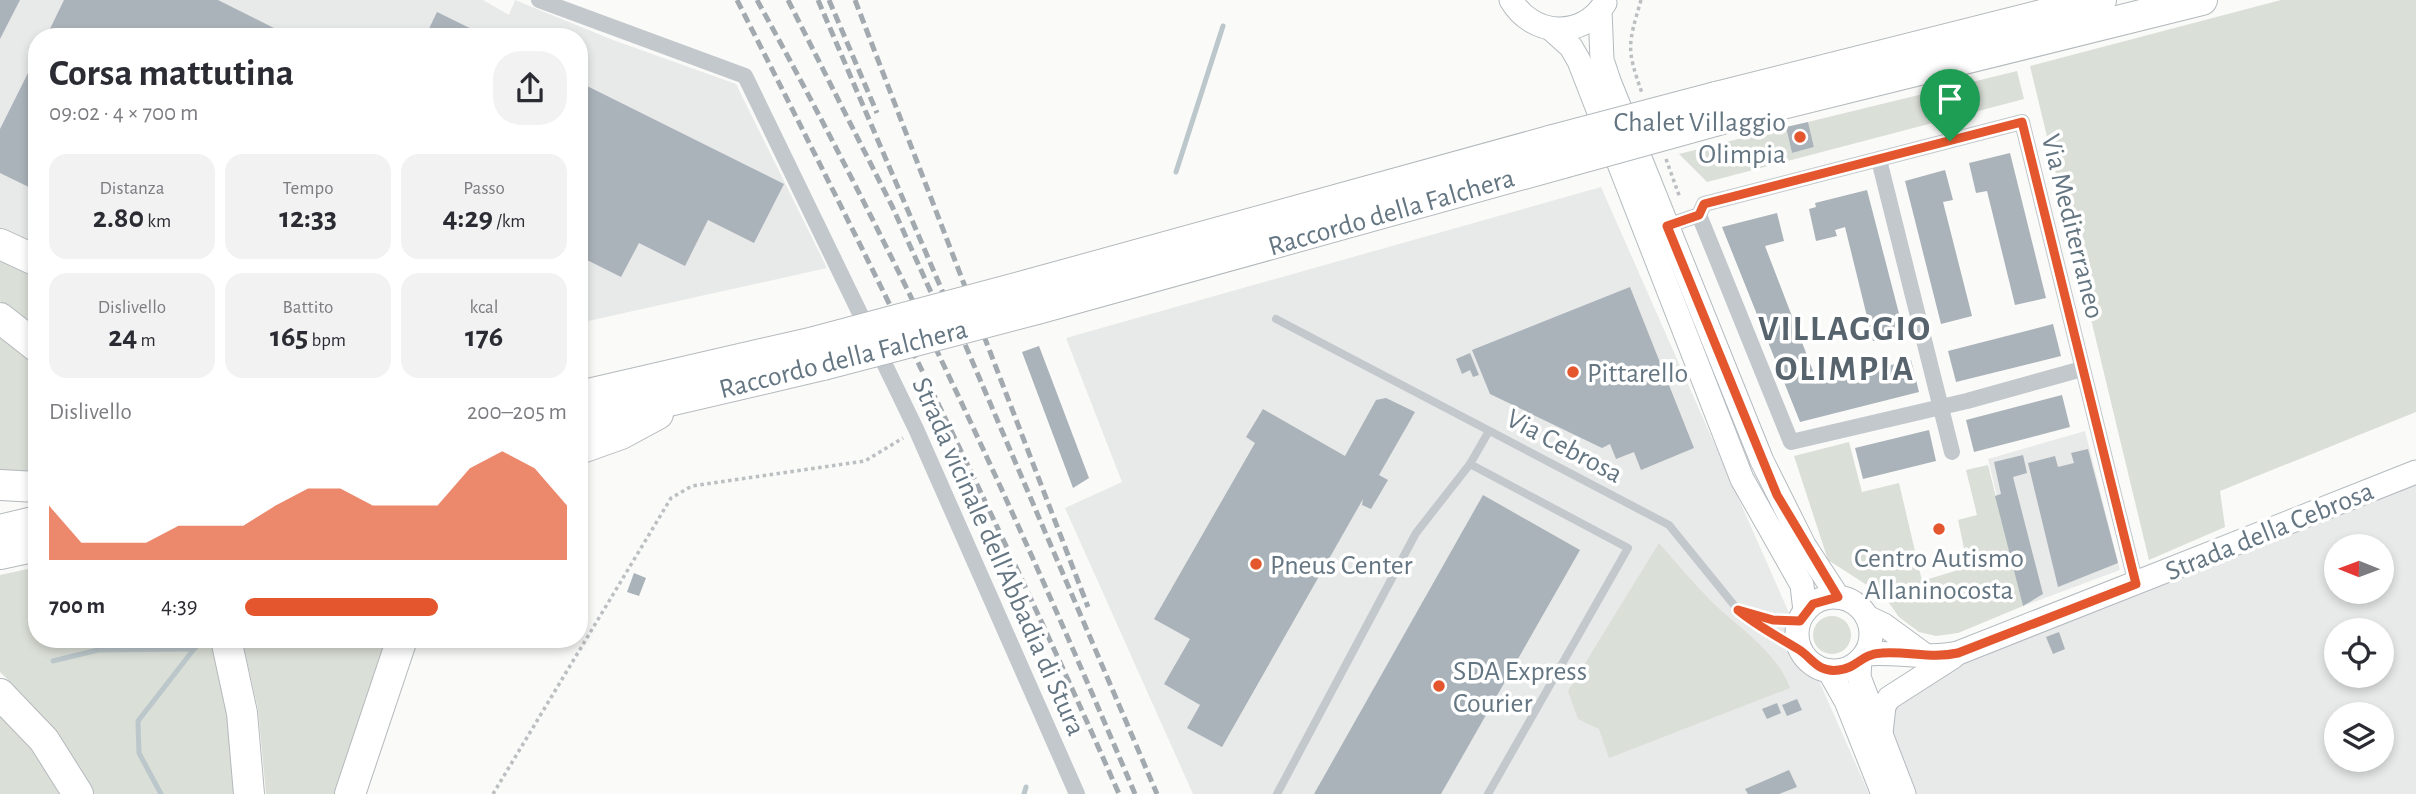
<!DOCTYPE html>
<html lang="it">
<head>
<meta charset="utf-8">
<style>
  :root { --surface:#fff; --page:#f2f2f3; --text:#2b2b33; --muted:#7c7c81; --accent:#e4572e }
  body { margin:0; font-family:"Alegreya Sans",sans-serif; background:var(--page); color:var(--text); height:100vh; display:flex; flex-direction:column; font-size:26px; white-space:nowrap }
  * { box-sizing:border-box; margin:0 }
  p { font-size:23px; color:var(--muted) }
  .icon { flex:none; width:38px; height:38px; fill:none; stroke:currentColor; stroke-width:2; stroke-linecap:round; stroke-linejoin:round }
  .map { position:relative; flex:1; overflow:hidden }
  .details { position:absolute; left:28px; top:28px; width:560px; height:620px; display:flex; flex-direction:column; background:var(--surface); border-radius:28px; box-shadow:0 4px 10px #0003 }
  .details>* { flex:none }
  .needle { width:46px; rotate:271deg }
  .controls { position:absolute; left:2324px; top:534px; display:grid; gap:14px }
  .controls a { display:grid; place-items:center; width:70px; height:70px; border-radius:50%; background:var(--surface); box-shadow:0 4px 10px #0003; font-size:35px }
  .pin { position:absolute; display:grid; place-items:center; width:60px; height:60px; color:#fff; margin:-72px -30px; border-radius:50% 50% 50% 0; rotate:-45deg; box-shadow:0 0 7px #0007 }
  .pin .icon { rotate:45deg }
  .round { display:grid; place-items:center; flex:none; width:74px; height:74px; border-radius:28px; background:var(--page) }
  .summary { display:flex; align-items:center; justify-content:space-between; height:119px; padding:0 21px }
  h1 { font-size:38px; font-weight:600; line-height:52px }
  .metrics { display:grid; grid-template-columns:repeat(3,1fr); gap:10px; height:119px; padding:7px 21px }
  .metrics div { display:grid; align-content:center; border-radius:18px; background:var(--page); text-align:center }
  .metrics b { font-size:30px; font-weight:600 }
  .metrics small { font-size:19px; font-weight:400 }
  .metrics p { font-size:19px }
  .chart { height:196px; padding:14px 21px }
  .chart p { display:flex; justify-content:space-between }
  .chart svg { width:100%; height:126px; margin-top:7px; fill:var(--accent); opacity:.7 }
  ul { padding:0 21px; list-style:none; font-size:23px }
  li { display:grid; grid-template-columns:112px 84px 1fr; align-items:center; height:52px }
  li i { height:18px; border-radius:9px; background:var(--accent) }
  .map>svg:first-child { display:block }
  .built { fill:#e8e9e9; fill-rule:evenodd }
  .green { fill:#dadfd7 }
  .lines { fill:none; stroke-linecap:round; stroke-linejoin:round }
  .stream { stroke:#bbc7cb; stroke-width:5 }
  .building { fill:#aab3b9 }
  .secondary-casing { stroke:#b3babf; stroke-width:25 }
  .motorway-casing { stroke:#b4b9bd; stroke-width:32 }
  .path { stroke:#bbbfc2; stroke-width:3.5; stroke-dasharray:3.5 3.5; stroke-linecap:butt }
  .service { stroke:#c3c8cc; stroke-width:8 }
  .minor { stroke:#c3c8cc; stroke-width:16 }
  .secondary { stroke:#fff; stroke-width:23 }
  .motorway { stroke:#fff; stroke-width:30 }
  .rail { stroke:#a2aab0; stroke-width:5; stroke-dasharray:10 5; stroke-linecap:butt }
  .motorway-bridge-casing { stroke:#b4b9bd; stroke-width:32; stroke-linecap:butt }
  .motorway-bridge { stroke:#fff; stroke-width:30 }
  .route-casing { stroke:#fff; stroke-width:14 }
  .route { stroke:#e4572e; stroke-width:9 }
  .poi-dot { fill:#e4572e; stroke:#fff; stroke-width:2.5 }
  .labels { text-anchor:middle; stroke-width:7; stroke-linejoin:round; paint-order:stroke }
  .poi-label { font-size:28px; fill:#657683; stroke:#fff; text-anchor:start }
  .street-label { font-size:28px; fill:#657683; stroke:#fff }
  .district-label { font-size:35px; font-weight:bold; letter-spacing:2px; fill:#57646e; stroke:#fff }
</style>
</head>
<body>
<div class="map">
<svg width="2416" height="794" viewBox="0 0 2416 794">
  <rect width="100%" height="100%" fill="#fafaf8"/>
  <!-- built -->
  <g class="built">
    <path d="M0,0H483L509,15L515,0L613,40L736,84L827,268L579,323V37H37V245L0,228Z"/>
    <path d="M1601,187L1869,794H1193L1065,508L1122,482L1066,338Z"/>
    <path d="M2085,431L2120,570L2023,606L1988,459Z"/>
    <path d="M2416,472V794H1905L1881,719L1895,692ZM2336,546H2382V592H2336ZM2336,630H2382V676H2336ZM2336,714H2382V760H2336Z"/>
  </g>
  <!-- green -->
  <g class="green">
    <path d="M2281,0H2416V412L2220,491L2225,527L2149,560L2030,66Z"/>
    <path d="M2017,71L2024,99L1707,182L1679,154L1786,127L1792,153L1814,147L1808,122Z"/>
    <path d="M0,258L37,274V329L0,301Z"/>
    <path d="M0,335L37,362V478L0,475Z"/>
    <path d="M1849,442L1862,492L1899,483L1922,581L1968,567L1958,520L1977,515L1966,470L1988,465L2023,606L1958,633L1936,636L1919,632L1899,617L1884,596L1828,560L1794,456Z"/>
    <path d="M1659,543C1676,562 1692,582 1710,600C1737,627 1776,650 1790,688L1609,758L1599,729L1578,719L1568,691Z"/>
    <path d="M37,567V639H211L228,699L237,794H94C70,748 37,708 0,672V575Z"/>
    <circle cx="1832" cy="635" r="19"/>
    <path d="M242,639H390L338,794H266L258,709Z"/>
    <path d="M0,714L50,771L63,794H0Z"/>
  </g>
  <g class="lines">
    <!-- stream -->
    <g class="stream">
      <path d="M1176,172L1223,26"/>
      <path d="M53,661L98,650L194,649L204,639"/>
      <path d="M161,794L139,753L138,721L194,649"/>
      <path d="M1024,794L1026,787"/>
    </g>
  </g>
  <!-- building -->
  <g class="building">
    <path d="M0,0H20L0,39Z"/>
    <path d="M64,0H218L292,37H46Z"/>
    <path d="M437,12L488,37H425Z"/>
    <path d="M37,55V191L0,173V129Z"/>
    <path d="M579,82L784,184L754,243L708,220L685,266L639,243L621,277L579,256Z"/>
    <path d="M1808,122L1814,147L1792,153L1786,127Z"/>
    <path d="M2010,153L2046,298L2015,305L1987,191L1976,193L1969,163Z"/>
    <path d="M1945,170L1953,200L1943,202L1972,316L1941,324L1905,181Z"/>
    <path d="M1867,190L1904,333L1873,341L1845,227L1835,230L1837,236L1816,241L1809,209L1816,207L1815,203Z"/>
    <path d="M1777,213L1784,241L1765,246L1813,371L1810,372L1815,384L1911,360L1919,392L1800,422L1722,227Z"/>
    <path d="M1630,287L1694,448L1641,470L1634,452L1616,459L1610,444L1602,448L1490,394L1472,350Z"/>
    <path d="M2053,324L2061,356L1956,382L1948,351Z"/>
    <path d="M1039,346L1089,478L1073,488L1022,352Z"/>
    <path d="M1470,353L1479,375L1473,377L1470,370L1462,374L1456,359Z"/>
    <path d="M2062,395L2070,427L1974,452L1966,420Z"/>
    <path d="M1386,398L1415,412L1379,475L1388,480L1371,509L1362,505L1363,499L1222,747L1187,728L1200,705L1164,684L1190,639L1154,619L1255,443L1246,437L1263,409L1345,456L1376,400Z"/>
    <path d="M1929,430L1936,461L1863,479L1855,448Z"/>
    <path d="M2088,449L2118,563L2058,587L2028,463L2055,456L2058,467L2074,463L2071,453Z"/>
    <path d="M2023,455L2027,473L2013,477L2043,594L2023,606L1995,496L2001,494L1994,462Z"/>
    <path d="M1483,495L1580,550L1441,794H1314Z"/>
    <path d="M634,573L646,578L639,596L627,592Z"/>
    <path d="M2059,632L2065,649L2053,654L2046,637Z"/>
    <path d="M1797,699L1802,710L1787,716L1782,705Z"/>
    <path d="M1777,703L1781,713L1767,719L1762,709Z"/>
    <path d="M1789,770L1797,787L1779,794H1748L1745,789Z"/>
  </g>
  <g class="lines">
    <!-- secondary casing -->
    <g class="secondary-casing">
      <g id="secondary">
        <path d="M1511,0C1532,36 1582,40 1605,3"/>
        <path d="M1600,10L1602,60L1609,81L1762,461L1804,545L1838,597"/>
        <path d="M1552,30L1571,47L1579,61L1742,479L1802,585L1805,611"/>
        <circle cx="1834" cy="634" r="37"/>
        <path d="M1867,617L1884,625L1925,655"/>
        <path d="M1865,654C1896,651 1928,660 1958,653L2416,472"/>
        <path d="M1860,660L1859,677L1904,794"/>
        <path d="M1829,671L1846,701L1883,794"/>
        <path d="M1881,733L1884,706L1889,698L1953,657"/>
      </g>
    </g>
    <!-- motorway casing -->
    <g class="motorway-casing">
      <g id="motorway">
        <path d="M1716,97L2101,0"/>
        <path d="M1722,119L2202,0"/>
        <path d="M0,244L37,261"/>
        <path d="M1031,284L1553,140"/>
        <path d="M1037,309L1563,163"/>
        <path d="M0,318L37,347"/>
        <path d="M579,396L814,342"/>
        <path d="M579,422L823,365"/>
        <path d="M579,449L621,434L658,414"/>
        <path d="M0,485L37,487"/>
        <path d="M0,530L37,521"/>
        <path d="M0,554L37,546"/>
        <path d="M226,639L242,713L249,794"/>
        <path d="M0,694L44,740L78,794"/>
        <path d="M350,794L402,639"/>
      </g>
    </g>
    <!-- path -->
    <g class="path">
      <path d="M1641,0C1628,45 1626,48 1642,93"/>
      <path d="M1666,159L1680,198"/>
      <path d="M493,794L671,498L692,486L865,461L903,438"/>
    </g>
    <!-- service -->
    <g class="service">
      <path d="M1276,319L1669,525L1738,610L1778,639L1801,650"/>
      <path d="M1470,464L1628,548L1488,794"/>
      <path d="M1741,611L1773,620L1800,621"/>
      <path d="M1277,794L1416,533L1470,464L1489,431"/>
    </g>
    <!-- minor -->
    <g class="minor">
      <path d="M539,0L745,76L916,429L1077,794"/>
      <path d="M1879,160L1952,452"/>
      <path d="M1699,215L1791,442L1967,401L2082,369"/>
      <path d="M1667,226L1699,215L1704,204L2022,122L2136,584"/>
    </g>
    <!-- secondary -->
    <use href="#secondary" class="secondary"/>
    <!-- motorway -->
    <use href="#motorway" class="motorway"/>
    <!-- rail -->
    <g class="rail">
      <path d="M737,0C870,262 1001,525 1119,794"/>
      <path d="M757,0C899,257 1021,524 1135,794"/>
      <path d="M788,0L892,206L944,321"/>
      <path d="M818,0L1157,794"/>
      <path d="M829,0L877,113"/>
      <path d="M855,0L1088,607"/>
    </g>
    <!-- motorway-bridge casing -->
    <g class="motorway-bridge-casing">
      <g id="motorway-bridge">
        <path d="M1553,140L1716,97"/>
        <path d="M1563,163L1722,119"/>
        <path d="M814,342L1031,284"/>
        <path d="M823,365L1037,309"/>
      </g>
    </g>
    <!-- motorway-bridge -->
    <use href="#motorway-bridge" class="motorway-bridge"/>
  </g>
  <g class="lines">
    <!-- route casing -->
    <g class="route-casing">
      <path id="route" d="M2022,122L2136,584L1958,653C1932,659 1908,651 1882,653C1860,654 1858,668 1839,670C1817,673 1813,658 1798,649C1777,636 1757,626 1738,610L1773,620L1800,621L1813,604L1838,597L1777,495L1667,226L1699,215L1704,204Z"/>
    </g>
    <!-- route -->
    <use href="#route" class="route"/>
  </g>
  <!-- markers -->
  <g class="poi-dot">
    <circle cx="1800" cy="137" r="7"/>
    <circle cx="1573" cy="372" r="7"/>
    <circle cx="1939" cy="529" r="7"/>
    <circle cx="1256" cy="564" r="7"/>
    <circle cx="1439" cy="686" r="7"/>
  </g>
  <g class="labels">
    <!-- poi labels -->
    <g class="poi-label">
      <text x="1786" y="131" text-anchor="end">Chalet Villaggio<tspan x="1786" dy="32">Olimpia</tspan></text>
      <text x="1587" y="382">Pittarello</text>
      <text x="1939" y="567" text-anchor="middle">Centro Autismo<tspan x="1939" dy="32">Allaninocosta</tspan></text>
      <text x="1270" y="574">Pneus Center</text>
      <text x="1453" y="680">SDA Express<tspan x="1453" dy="32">Courier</tspan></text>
    </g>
    <!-- street labels -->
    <g class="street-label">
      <text transform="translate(1391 211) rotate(-16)" y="10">Raccordo della Falchera</text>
      <text transform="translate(2074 226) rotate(76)" y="10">Via Mediterraneo</text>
      <text transform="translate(843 358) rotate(-14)" y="10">Raccordo della Falchera</text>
      <text transform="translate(1565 445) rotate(28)" y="10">Via Cebrosa</text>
      <text transform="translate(2269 530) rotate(-22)" y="10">Strada della Cebrosa</text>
      <text transform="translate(1000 556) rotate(66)" y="10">Strada vicinale dell'Abbadia di Stura</text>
    </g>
    <!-- district labels -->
    <g class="district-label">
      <text x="1845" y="340">VILLAGGIO<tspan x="1845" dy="40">OLIMPIA</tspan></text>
    </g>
  </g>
</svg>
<div class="controls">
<a><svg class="needle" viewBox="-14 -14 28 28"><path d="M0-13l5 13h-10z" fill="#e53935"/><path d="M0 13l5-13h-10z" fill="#7c7c81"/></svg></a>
<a><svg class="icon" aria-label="locate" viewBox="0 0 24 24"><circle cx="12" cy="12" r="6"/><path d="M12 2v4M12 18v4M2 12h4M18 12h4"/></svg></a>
<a><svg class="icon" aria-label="layers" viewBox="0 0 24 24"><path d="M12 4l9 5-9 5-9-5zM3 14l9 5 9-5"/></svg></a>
</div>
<div class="pin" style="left:1950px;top:141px;background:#1e9e55"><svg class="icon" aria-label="arrive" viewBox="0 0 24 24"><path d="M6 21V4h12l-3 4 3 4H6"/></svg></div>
<section class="details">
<div class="summary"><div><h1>Corsa mattutina</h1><p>09:02 · 4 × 700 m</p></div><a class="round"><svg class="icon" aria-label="share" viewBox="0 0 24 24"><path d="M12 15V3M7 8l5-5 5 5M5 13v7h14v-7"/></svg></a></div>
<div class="metrics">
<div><p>Distanza</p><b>2.80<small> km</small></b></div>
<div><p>Tempo</p><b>12:33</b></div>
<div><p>Passo</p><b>4:29<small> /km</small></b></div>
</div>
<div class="metrics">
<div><p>Dislivello</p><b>24<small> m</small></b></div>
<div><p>Battito</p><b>165<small> bpm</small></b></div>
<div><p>kcal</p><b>176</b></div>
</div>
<div class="chart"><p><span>Dislivello</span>200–205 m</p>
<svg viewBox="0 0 160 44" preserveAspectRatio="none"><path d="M0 44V25L10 38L20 38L30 38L40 32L50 32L60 32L70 25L80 19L90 19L100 25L110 25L120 25L130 12L140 6L150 12L160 25V44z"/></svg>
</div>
<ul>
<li><b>700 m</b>4:39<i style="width:60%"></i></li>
</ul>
</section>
</div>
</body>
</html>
